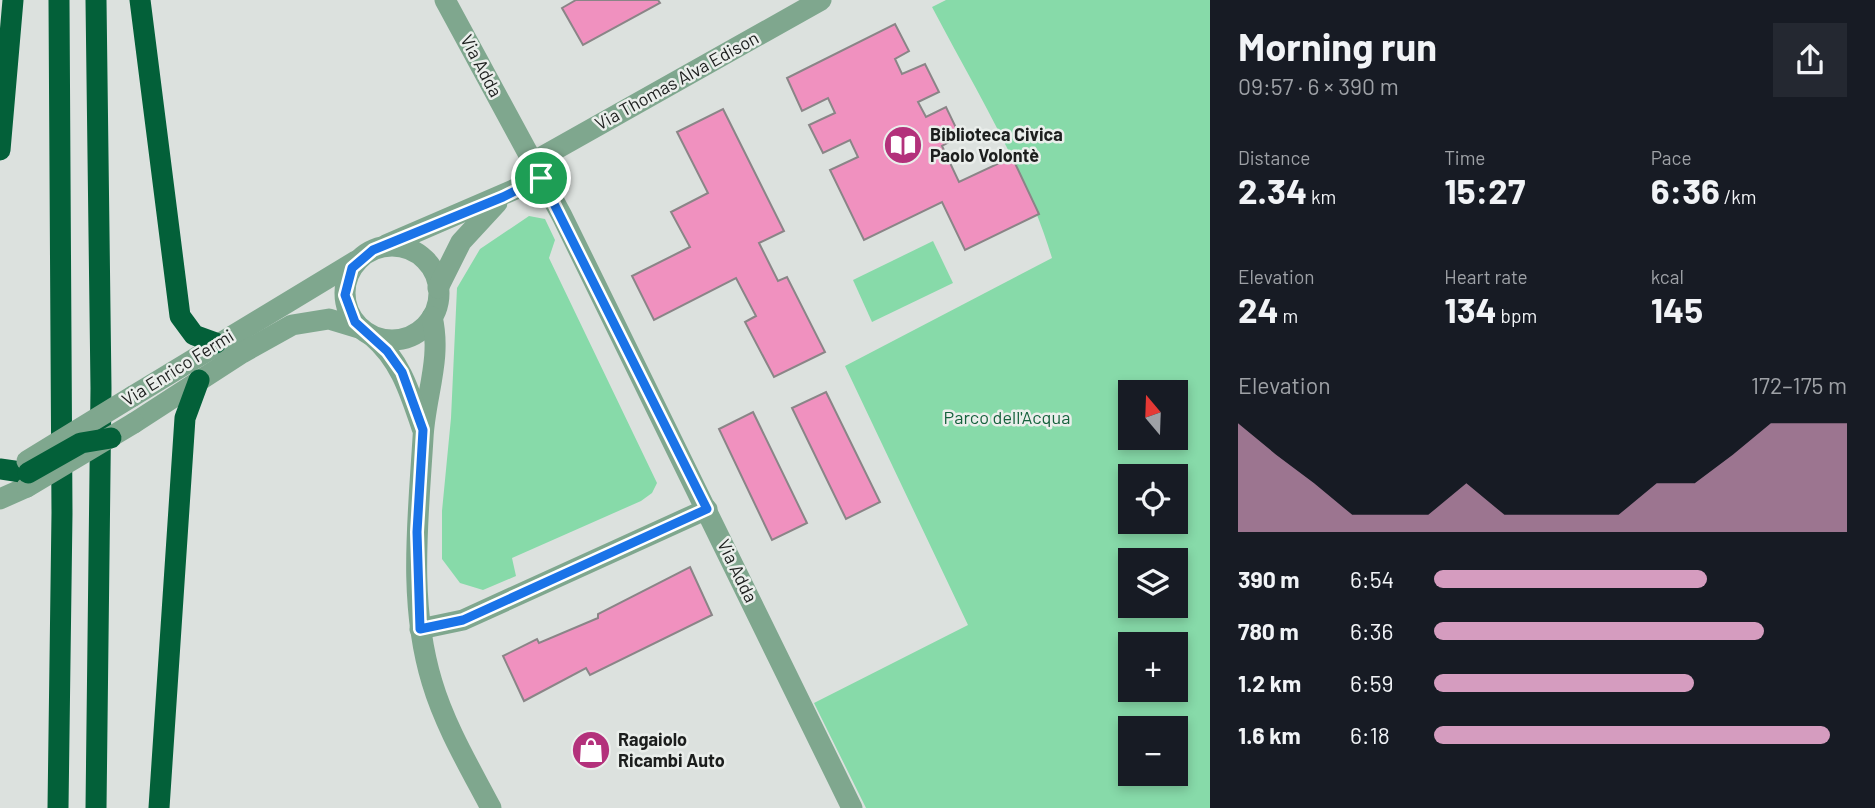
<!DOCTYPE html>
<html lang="en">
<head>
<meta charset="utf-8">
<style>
  :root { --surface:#171b24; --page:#242831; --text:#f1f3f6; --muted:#9ea1a6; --accent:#d59cbf }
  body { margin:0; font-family:Barlow,sans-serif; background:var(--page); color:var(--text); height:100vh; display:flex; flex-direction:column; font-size:26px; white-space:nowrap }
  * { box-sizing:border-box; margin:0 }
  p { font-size:23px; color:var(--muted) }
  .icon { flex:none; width:38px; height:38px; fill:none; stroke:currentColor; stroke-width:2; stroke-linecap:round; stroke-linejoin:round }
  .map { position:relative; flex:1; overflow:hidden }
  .panel { display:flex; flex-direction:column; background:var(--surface); width:665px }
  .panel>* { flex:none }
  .needle { width:46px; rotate:341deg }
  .controls { position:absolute; left:1118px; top:380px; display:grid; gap:14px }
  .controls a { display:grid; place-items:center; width:70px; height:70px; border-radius:0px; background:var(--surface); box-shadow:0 4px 10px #0003; font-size:35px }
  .pin { position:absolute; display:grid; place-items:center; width:60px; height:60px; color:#fff; margin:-30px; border:4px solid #fff; border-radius:50%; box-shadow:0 2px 7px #0007 }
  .round { display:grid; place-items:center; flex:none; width:74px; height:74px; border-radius:0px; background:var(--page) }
  .overview { display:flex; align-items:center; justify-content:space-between; height:119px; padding:0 28px }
  h1 { font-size:38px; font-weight:700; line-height:52px }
  .figures { display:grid; grid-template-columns:repeat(3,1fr); gap:10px; height:119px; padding:7px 28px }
  .figures div { display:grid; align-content:center }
  .figures b { font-size:35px; font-weight:700 }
  .figures small { font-size:19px; font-weight:400 }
  .figures p { font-size:19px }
  .chart { height:196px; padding:14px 28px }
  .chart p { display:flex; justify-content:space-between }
  .chart svg { width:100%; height:126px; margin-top:7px; fill:var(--accent); opacity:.7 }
  ul { padding:0 28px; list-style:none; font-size:23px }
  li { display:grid; grid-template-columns:112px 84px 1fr; align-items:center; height:52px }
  li i { height:18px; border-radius:9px; background:var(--accent) }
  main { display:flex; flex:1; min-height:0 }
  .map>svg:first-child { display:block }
  .green { fill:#87daa9; fill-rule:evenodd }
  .building { fill:#f091bf; stroke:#8a8587; stroke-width:2 }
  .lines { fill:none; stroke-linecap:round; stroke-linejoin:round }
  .minor { stroke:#7fa78e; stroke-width:21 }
  .highway { stroke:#036039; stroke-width:21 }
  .minor-bridge { stroke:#7fa78e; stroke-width:21 }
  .highway-bridge { stroke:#036039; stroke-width:21 }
  .route-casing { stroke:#fff; stroke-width:14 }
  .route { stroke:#1a73e8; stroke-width:9 }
  .labels { text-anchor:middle; stroke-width:5; stroke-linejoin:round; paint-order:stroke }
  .street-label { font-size:18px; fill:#1c1e1d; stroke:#eaeeeb }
  .poi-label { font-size:18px; font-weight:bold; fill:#1c1e1d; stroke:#eaeeeb; text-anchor:start }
  .park-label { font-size:18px; fill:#16623d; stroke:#eaeeeb }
</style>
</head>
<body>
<main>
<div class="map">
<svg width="1210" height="808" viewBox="0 0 1210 808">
  <rect width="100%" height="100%" fill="#dce1de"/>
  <!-- green -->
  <g class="green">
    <path d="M946,0H1210V808H866L814,703L968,625L845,366L1052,258C1025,169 975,89 932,7ZM1130,392H1176V438H1130ZM1130,476H1176V522H1130ZM1130,560H1176V606H1130ZM1130,644H1176V690H1130ZM1130,728H1176V774H1130Z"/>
    <path d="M529,216L545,219L555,240L549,258L657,483L652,493L641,501L512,558L516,576L483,590L460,583L442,559V511L451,418L457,288L480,249Z"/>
    <path d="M933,241L953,283L872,322L853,280Z"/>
  </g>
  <!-- building -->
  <g class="building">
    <path d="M576,0H658L660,3L583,45L562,8Z"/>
    <path d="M895,24L909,51L895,59L902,74L925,64L939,92L918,102L926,117L946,107L960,136L942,146L959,182L1012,157L1039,214L965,250L942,202L864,240L830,170L858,157L850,140L823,153L809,125L835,113L828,98L802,111L787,78Z"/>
    <path d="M723,109L784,231L759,243L778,281L787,277L825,352L774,377L745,322L756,316L736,278L654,320L632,276L690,247L671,212L708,193L677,132Z"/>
    <path d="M826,392L880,502L846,519L792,408Z"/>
    <path d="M753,412L807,523L772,540L719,429Z"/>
    <path d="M690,567L712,615L590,675L586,668L524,701L503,656L537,639L539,643L598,618V614Z"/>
  </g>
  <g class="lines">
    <!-- minor -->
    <g class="minor">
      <path d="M445,0L562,216L852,808"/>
      <path d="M533,162L821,0"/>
      <path d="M386,245L541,178"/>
      <circle cx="392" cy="293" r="47"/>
      <path d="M438,288L461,242L497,203"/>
      <path d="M432,317C442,359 425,396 423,438C418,520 408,603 432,682C445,726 470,768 491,808"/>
      <path d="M372,336C401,361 410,393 422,428"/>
      <path d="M133,396L356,261"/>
      <path d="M134,423L242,353L292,325L329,319L362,329"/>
      <path d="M0,499L27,487"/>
      <path d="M420,629L463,620L707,509"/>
    </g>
    <!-- highway -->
    <g class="highway">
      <path d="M140,0L180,316L194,335L216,343"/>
      <path d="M0,150L13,0"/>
      <path d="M0,469L28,473"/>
      <path d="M58,808L62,513L59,0"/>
      <path d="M96,808L101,388L96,0"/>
      <path d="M159,808L185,418L199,380"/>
    </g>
    <!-- minor-bridge -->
    <g class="minor-bridge">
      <path d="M27,461L133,396"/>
      <path d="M27,487L134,423"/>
    </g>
    <!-- highway-bridge -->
    <path class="highway-bridge" d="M28,473L81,443L111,438"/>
  </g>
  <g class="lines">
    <!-- route casing -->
    <g class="route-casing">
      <path id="route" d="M541,178L707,509L463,620L420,629L417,532L423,430L402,372L387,351L355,322L345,295L352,268L373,250L503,197Z"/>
    </g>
    <!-- route -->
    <use href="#route" class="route"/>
  </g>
  <!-- icons -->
  <defs>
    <g id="library-disc" transform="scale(2.0125)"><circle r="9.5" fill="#b3317b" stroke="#eaeeeb"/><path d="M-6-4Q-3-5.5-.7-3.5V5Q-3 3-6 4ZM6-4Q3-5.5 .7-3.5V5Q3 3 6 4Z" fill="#fff"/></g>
    <g id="shop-disc" transform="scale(2.0125)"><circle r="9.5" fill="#b3317b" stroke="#eaeeeb"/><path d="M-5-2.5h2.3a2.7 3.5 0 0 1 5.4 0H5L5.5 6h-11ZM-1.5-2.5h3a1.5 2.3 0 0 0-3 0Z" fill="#fff"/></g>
  </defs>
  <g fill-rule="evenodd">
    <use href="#library-disc" x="903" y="145"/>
    <use href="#shop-disc" x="591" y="750"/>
  </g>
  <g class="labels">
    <!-- street labels -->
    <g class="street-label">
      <text transform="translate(481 66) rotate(62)" y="6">Via Adda</text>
      <text transform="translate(677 81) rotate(-29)" y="6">Via Thomas Alva Edison</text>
      <text transform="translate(178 368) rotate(-32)" y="6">Via Enrico Fermi</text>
      <text transform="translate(737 571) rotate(64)" y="6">Via Adda</text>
    </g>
    <!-- poi labels -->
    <g class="poi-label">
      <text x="930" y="141">Biblioteca Civica<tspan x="930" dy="21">Paolo Volontè</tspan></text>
      <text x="618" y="746">Ragaiolo<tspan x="618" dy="21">Ricambi Auto</tspan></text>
    </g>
    <!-- park labels -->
    <g class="park-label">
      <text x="1007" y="424">Parco dell'Acqua</text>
    </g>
  </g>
</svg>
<div class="controls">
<a><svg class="needle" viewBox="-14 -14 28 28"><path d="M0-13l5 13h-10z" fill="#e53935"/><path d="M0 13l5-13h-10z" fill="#9ea1a6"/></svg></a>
<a><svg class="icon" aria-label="locate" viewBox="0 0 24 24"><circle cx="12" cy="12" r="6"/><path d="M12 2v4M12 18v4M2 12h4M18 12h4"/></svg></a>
<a><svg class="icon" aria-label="layers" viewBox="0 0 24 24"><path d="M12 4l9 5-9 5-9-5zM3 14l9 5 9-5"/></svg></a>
<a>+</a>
<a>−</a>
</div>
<div class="pin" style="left:541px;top:178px;background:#1e9e55"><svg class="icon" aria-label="arrive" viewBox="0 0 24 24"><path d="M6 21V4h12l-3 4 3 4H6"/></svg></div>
</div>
<section class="panel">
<div class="overview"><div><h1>Morning run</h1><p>09:57 · 6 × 390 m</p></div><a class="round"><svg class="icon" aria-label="share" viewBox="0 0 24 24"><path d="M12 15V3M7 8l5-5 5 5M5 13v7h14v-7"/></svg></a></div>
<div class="figures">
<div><p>Distance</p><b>2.34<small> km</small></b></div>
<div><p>Time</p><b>15:27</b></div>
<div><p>Pace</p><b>6:36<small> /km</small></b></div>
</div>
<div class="figures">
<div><p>Elevation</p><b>24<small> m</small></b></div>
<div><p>Heart rate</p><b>134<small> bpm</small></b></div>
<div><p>kcal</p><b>145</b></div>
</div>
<div class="chart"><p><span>Elevation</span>172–175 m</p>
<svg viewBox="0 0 160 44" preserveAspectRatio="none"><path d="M0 44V6L10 17L20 27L30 38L40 38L50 38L60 27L70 38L80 38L90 38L100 38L110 27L120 27L130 17L140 6L150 6L160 6V44z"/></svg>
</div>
<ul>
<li><b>390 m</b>6:54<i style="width:66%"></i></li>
<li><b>780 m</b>6:36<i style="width:80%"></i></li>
<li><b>1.2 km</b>6:59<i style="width:63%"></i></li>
<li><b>1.6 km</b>6:18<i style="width:96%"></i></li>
</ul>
</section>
</main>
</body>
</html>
